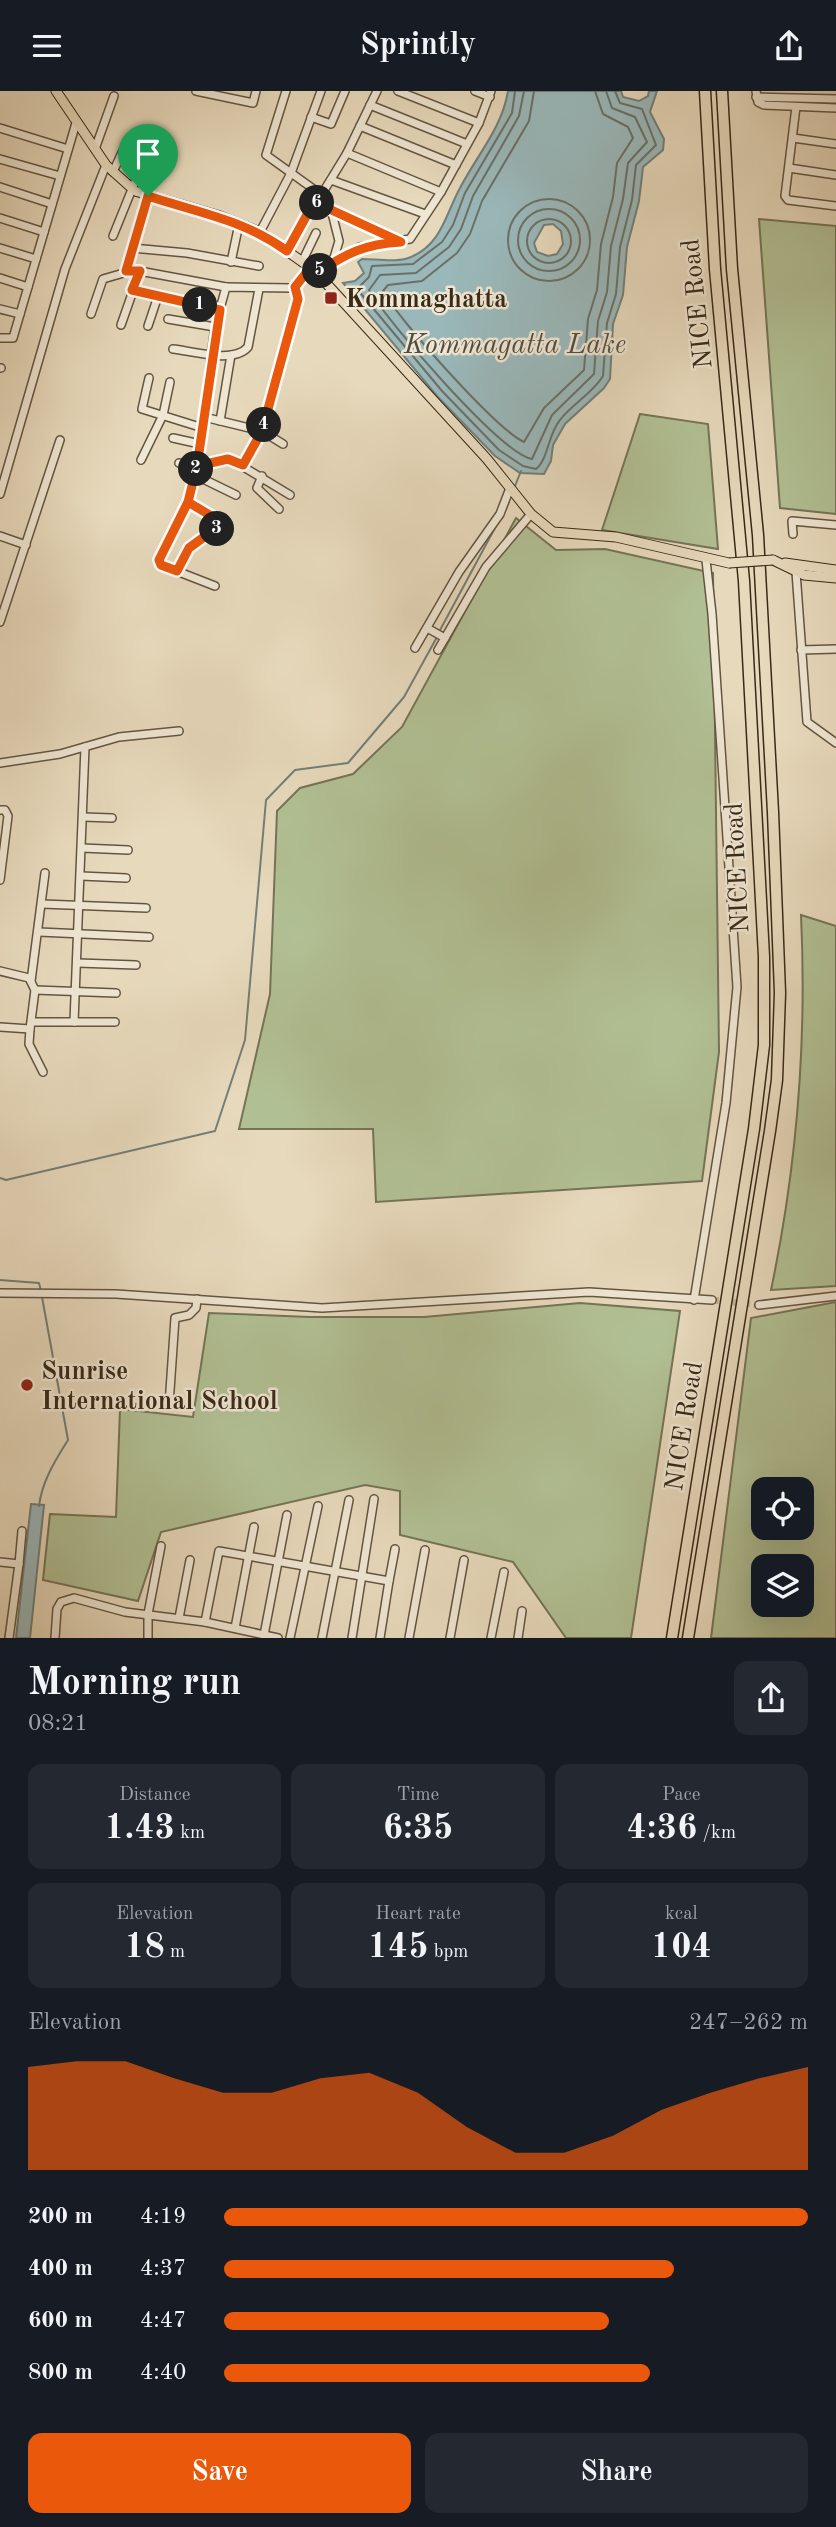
<!DOCTYPE html>
<html lang="en">
<head>
<meta charset="utf-8">
<style>
  :root { --surface:#171b24; --page:#242831; --text:#f1f3f6; --muted:#9ea1a6; --accent:#ea580c }
  body { margin:0; font-family:"Old Standard TT",serif; background:var(--page); color:var(--text); height:100vh; display:flex; flex-direction:column; font-size:26px; white-space:nowrap }
  * { box-sizing:border-box; margin:0 }
  p { font-size:23px; color:var(--muted) }
  .icon { flex:none; width:38px; height:38px; fill:none; stroke:currentColor; stroke-width:2; stroke-linecap:round; stroke-linejoin:round }
  .map { position:relative; height:1547px; overflow:hidden }
  .details { display:flex; flex-direction:column; background:var(--surface); flex:1 }
  .details>* { flex:none }
  .tools { position:absolute; left:751px; top:1386px; display:grid; gap:14px }
  .tools a { display:grid; place-items:center; width:63px; height:63px; border-radius:14px; background:var(--surface); box-shadow:0 7px 28px #0002; font-size:35px }
  .pin { position:absolute; display:grid; place-items:center; width:60px; height:60px; color:#fff; margin:-72px -30px; border-radius:50% 50% 50% 0; rotate:-45deg; box-shadow:0 0 7px #0007 }
  .pin .icon { rotate:45deg }
  .km { position:absolute; width:35px; height:35px; margin:-18px; border-radius:50%; background:#222; color:#fff; font-size:19px; line-height:35px; text-align:center }
  .round { display:grid; place-items:center; flex:none; width:74px; height:74px; border-radius:14px; background:var(--page) }
  .head { display:flex; align-items:center; justify-content:space-between; height:119px; padding:0 28px }
  h1 { font-size:38px; font-weight:700; line-height:52px }
  .metrics { display:grid; grid-template-columns:repeat(3,1fr); gap:10px; height:119px; padding:7px 28px }
  .metrics div { display:grid; align-content:center; border-radius:14px; background:var(--page); text-align:center }
  .metrics b { font-size:35px; font-weight:700 }
  .metrics small { font-size:19px; font-weight:400 }
  .metrics p { font-size:19px }
  .chart { height:196px; padding:14px 28px }
  .chart p { display:flex; justify-content:space-between }
  .chart svg { width:100%; height:126px; margin-top:7px; fill:var(--accent); opacity:.7 }
  .button { display:flex; gap:14px; margin-top:auto; padding:14px 28px }
  .button a { flex:1; height:80px; border-radius:14px; background:var(--accent); color:#fff; font-size:28px; font-weight:700; line-height:80px; text-align:center }
  .button a+a { background:var(--page); color:var(--text) }
  ul { padding:0 28px; list-style:none; font-size:23px }
  li { display:grid; grid-template-columns:112px 84px 1fr; align-items:center; height:52px }
  li i { height:18px; border-radius:9px; background:var(--accent) }
  header { display:flex; justify-content:space-between; align-items:center; height:91px; padding:0 28px; background:var(--surface); font-size:32px; font-weight:700 }
  .map>svg:first-child { display:block }
  .green { fill:#b1c094; stroke:#757456; stroke-width:2; fill-rule:evenodd }
  .water { fill:#9ab8ba; stroke:#737f79; stroke-width:2; fill-rule:evenodd }
  .lines { fill:none; stroke-linecap:round; stroke-linejoin:round }
  .shore { stroke:#6a7068; stroke-width:2 }
  .stream { stroke:#737f79; stroke-width:2 }
  .minor-tunnel { stroke:#c4b69b; stroke-width:7; stroke-dasharray:7 3.5; stroke-linecap:butt }
  .minor-casing { stroke:#645540; stroke-width:10 }
  .major-casing { stroke:#392917; stroke-width:11 }
  .highway-casing { stroke:#392917; stroke-width:13 }
  .minor { stroke:#efe6d3; stroke-width:7 }
  .major { stroke:#e7d9bc; stroke-width:9 }
  .highway { stroke:#e7d9bc; stroke-width:10 }
  .major-bridge-casing { stroke:#392917; stroke-width:11; stroke-linecap:butt }
  .major-bridge { stroke:#e7d9bc; stroke-width:9 }
  .route-casing { stroke:#fff; stroke-width:14 }
  .route { stroke:#ea580c; stroke-width:9 }
  .poi-dot { fill:#8f2418; stroke:#efe6d3; stroke-width:2.5 }
  .labels { text-anchor:middle; stroke-width:5; stroke-linejoin:round; paint-order:stroke }
  .poi-label { font-size:26px; font-weight:bold; fill:#392917; stroke:#efe6d3; text-anchor:start }
  .street-label { font-size:26px; fill:#392917; stroke:#efe6d3 }
  .water-label { font-size:28px; font-style:italic; fill:#514d40; stroke:#efe6d3 }
</style>
</head>
<body>
<header><svg class="icon" aria-label="menu" viewBox="0 0 24 24"><path d="M4 6h16M4 12h16M4 18h16"/></svg>Sprintly<svg class="icon" aria-label="share" viewBox="0 0 24 24"><path d="M12 15V3M7 8l5-5 5 5M5 13v7h14v-7"/></svg></header>
<div class="map">
<svg width="836" height="1547" viewBox="0 0 836 1547">
  <rect width="100%" height="100%" fill="#e7d9bc"/>
  <filter id="stains"><feTurbulence type="fractalNoise" baseFrequency=".00286" numOctaves="4"/><feColorMatrix values="0 0 0 0 .2 0 0 0 0 .09 0 0 0 0 .02 0 0 0 .5 -.17"/></filter>
  <radialGradient id="worn" r=".72"><stop offset=".6" stop-color="#630" stop-opacity="0"/><stop offset="1" stop-color="#630" stop-opacity=".3"/></radialGradient>
  <!-- green -->
  <g class="green">
    <path d="M759,128L836,135V423L780,417Z"/>
    <path d="M640,323L708,333L718,458L602,439Z"/>
    <path d="M516,427L556,459L605,458L713,482L719,961L702,1090L376,1111L373,1038H239L270,903L277,720L300,697L353,683L402,636Z"/>
    <path d="M801,824L836,835V1195L771,1199C797,1075 807,951 801,824Z"/>
    <path d="M836,1211V1547H711L751,1227ZM763,1398H802V1437H763ZM763,1475H802V1514H763Z"/>
    <path d="M580,1212L680,1220L631,1547H566L513,1471L400,1444V1400L365,1394L161,1441L138,1510L43,1489L50,1423L116,1426L120,1318L193,1326L209,1222L310,1226H424Z"/>
  </g>
  <!-- water -->
  <g class="water">
    <path d="M508,0H621L623,6L639,10L648,5L649,0H657L650,21L664,48L663,59L643,76L639,110L627,156L623,204L613,233L610,288L604,297L565,333L553,354L551,370L544,383L520,382L495,365L437,305L343,192L355,190L364,182L358,171L362,168C376,168 399,172 411,166C442,153 446,122 460,97C477,64 502,37 508,0ZM553,133L561,140L563,153L557,163L548,165L537,161L534,152L544,134Z"/>
    <path d="M31,1413L44,1414L30,1547H16Z"/>
  </g>
  <g class="lines">
    <!-- shore -->
    <g class="shore">
      <path d="M515,0L512,22L465,102L453,134L442,151L413,173L372,175L369,186L357,198L442,300L499,359L523,375L536,378C548,369 548,343 560,329C572,313 592,303 603,285L607,232L616,203L620,156L632,109L636,74L656,54L642,18L620,12L615,0"/>
      <path d="M524,0L519,25L473,105L461,138L449,156L416,182L380,184L369,199C388,231 500,362 532,368L552,324L594,283L598,230L607,201L611,155L623,108L628,72L647,51L635,26L612,17L606,0"/>
      <path d="M534,0L529,30L482,110L470,143L457,162L422,190L388,194L383,200C399,229 496,338 524,351L544,317L584,279L588,228L597,199L601,153L613,106L617,72L633,47L628,36L603,23L595,0"/>
      <circle cx="549" cy="149" r="41"/>
      <circle cx="549" cy="149" r="31"/>
      <circle cx="549" cy="150" r="22"/>
    </g>
    <!-- stream -->
    <g class="stream">
      <path d="M515,395L521,380"/>
      <path d="M439,541L496,435"/>
      <path d="M0,1087L6,1089L215,1040L245,949L266,709L295,679L348,672L404,606L437,546"/>
      <path d="M0,1189L39,1192L41,1200"/>
      <path d="M39,1415C42,1390 55,1370 68,1349L42,1206"/>
    </g>
    <!-- minor-tunnel -->
    <path class="minor-tunnel" d="M712,1209L759,1214"/>
    <!-- minor casing -->
    <g class="minor-casing">
      <g id="minor">
        <path d="M196,0L253,12L256,0"/>
        <path d="M286,0L266,64L319,102"/>
        <path d="M398,0L479,32"/>
        <path d="M475,0L490,6"/>
        <path d="M756,0L758,11L764,14L836,17"/>
        <path d="M756,6L836,8"/>
        <path d="M370,14L467,53"/>
        <path d="M796,16L785,105L788,109L836,115"/>
        <path d="M311,26L331,33L345,0"/>
        <path d="M360,35L456,74"/>
        <path d="M0,37L68,58"/>
        <path d="M793,47L836,53"/>
        <path d="M95,58L114,5"/>
        <path d="M347,62L441,101"/>
        <path d="M0,68L60,85"/>
        <path d="M789,77L836,84"/>
        <path d="M113,81L126,53"/>
        <path d="M331,89L425,123"/>
        <path d="M0,96L52,113"/>
        <path d="M148,105L132,157L187,162L259,175"/>
        <path d="M314,111L401,150"/>
        <path d="M331,118L339,150L333,170"/>
        <path d="M0,127L44,141"/>
        <path d="M260,141L291,82L321,0"/>
        <path d="M113,145L149,56"/>
        <path d="M0,157L36,168"/>
        <path d="M287,160L347,62L377,0"/>
        <path d="M231,171L239,133"/>
        <path d="M302,171L316,142"/>
        <path d="M126,180L132,157"/>
        <path d="M317,183L360,156L410,148L441,101L479,32L491,0"/>
        <path d="M0,187L28,196"/>
        <path d="M133,199L220,219"/>
        <path d="M0,218L20,223"/>
        <path d="M91,223L103,188L134,179L226,196"/>
        <path d="M168,228L215,236"/>
        <path d="M121,234L140,180"/>
        <path d="M148,235L158,205"/>
        <path d="M0,247H13L76,32"/>
        <path d="M173,258C192,260 234,273 248,256L259,198"/>
        <path d="M0,277H1"/>
        <path d="M149,287L142,318L203,337"/>
        <path d="M204,326L262,340L283,353"/>
        <path d="M220,330L231,264"/>
        <path d="M173,347L200,353"/>
        <path d="M141,369L163,324L170,291"/>
        <path d="M179,372L197,375L232,369L290,404"/>
        <path d="M243,374L262,340L298,208L295,196"/>
        <path d="M195,384L236,404"/>
        <path d="M262,385L257,397L279,418"/>
        <path d="M0,403L65,178L106,74"/>
        <path d="M793,443L792,430L836,434"/>
        <path d="M0,445L26,454"/>
        <path d="M177,480L189,458L223,432L188,411"/>
        <path d="M796,481L807,631L836,652"/>
        <path d="M215,495L161,474L159,469L188,411L197,375L215,236L226,196L293,197L311,177"/>
        <path d="M0,531L60,349"/>
        <path d="M427,537L445,547"/>
        <path d="M415,557L459,481L500,423L510,397"/>
        <path d="M438,559L486,476L531,423"/>
        <path d="M801,559L836,558"/>
        <path d="M0,672L60,663L119,646L179,640"/>
        <path d="M0,719H5L8,725L0,789"/>
        <path d="M83,726L112,727"/>
        <path d="M82,757L128,759"/>
        <path d="M81,785L126,787"/>
        <path d="M42,813L146,817"/>
        <path d="M39,841L149,846"/>
        <path d="M78,872L136,874"/>
        <path d="M0,880L29,887L35,899L30,938L0,936"/>
        <path d="M31,890L45,782"/>
        <path d="M35,899L116,902"/>
        <path d="M33,931H115"/>
        <path d="M74,931L85,656"/>
        <path d="M30,938L29,953L43,981"/>
        <path d="M0,1202L116,1203L322,1217L589,1201L712,1209"/>
        <path d="M694,1209L726,1012L737,896L712,523L706,469"/>
        <path d="M759,1214L836,1205"/>
        <path d="M169,1314L175,1227L189,1224L196,1217L197,1208"/>
        <path d="M0,1471L19,1473L9,1547"/>
        <path d="M19,1473L22,1440"/>
        <path d="M389,1490L395,1458"/>
        <path d="M179,1527L190,1469"/>
        <path d="M205,1531L219,1460L389,1490L380,1547"/>
        <path d="M235,1537L254,1436"/>
        <path d="M264,1544L287,1424"/>
        <path d="M55,1547L57,1518L61,1511L74,1507L125,1521L205,1531L278,1547"/>
        <path d="M148,1547V1523L161,1455"/>
        <path d="M290,1547L318,1415"/>
        <path d="M322,1547L349,1409"/>
        <path d="M352,1547L374,1408"/>
        <path d="M409,1547L425,1459"/>
        <path d="M450,1547L464,1469"/>
        <path d="M491,1547L504,1481"/>
        <path d="M518,1547L522,1520"/>
      </g>
    </g>
    <!-- major casing -->
    <g class="major-casing">
      <g id="major">
        <path d="M56,0L106,74L135,100L220,125L260,141L314,179L487,368L531,423L553,441L616,446L729,472"/>
        <path d="M773,469L804,484L836,487"/>
        <path d="M785,472L836,479"/>
      </g>
    </g>
    <!-- highway casing -->
    <g class="highway-casing">
      <g id="highway">
        <path d="M672,1547L754,1038L764,954V866L744,490L715,178L705,0"/>
        <path d="M688,1547L770,1040L777,989L780,902L773,721L758,444L732,178L722,0"/>
      </g>
    </g>
    <!-- minor -->
    <use href="#minor" class="minor"/>
    <!-- major -->
    <use href="#major" class="major"/>
    <!-- highway -->
    <use href="#highway" class="highway"/>
    <!-- major-bridge casing -->
    <g class="major-bridge-casing">
      <path id="major-bridge" d="M729,472L773,469"/>
    </g>
    <!-- major-bridge -->
    <use href="#major-bridge" class="major-bridge"/>
  </g>
  <g class="lines">
    <!-- route casing -->
    <g class="route-casing">
      <path id="route" d="M148,105L126,180H140L132,199L220,219L197,375L188,411L159,469L161,474L177,480L189,457L223,432L188,411L197,375L228,368L243,374L262,340L298,208L295,196L310,177L317,183C345,162 366,153 401,151L314,111L287,160C242,128 199,122 148,105"/>
    </g>
    <!-- route -->
    <use href="#route" class="route"/>
  </g>
  <!-- markers -->
  <g class="poi-dot">
    <rect x="324" y="200" width="14" height="14" rx="3.5"/>
    <circle cx="27" cy="1294" r="7"/>
  </g>
  <g class="labels">
    <!-- poi labels -->
    <g class="poi-label">
      <text x="345" y="216">Kommaghatta</text>
      <text x="41" y="1288">Sunrise<tspan x="41" dy="30">International School</tspan></text>
    </g>
    <!-- street labels -->
    <g class="street-label">
      <text transform="translate(696 213) rotate(-96)" y="9">NICE Road</text>
      <text transform="translate(736 777) rotate(-93)" y="9">NICE Road</text>
      <text transform="translate(683 1335) rotate(-81)" y="9">NICE Road</text>
    </g>
    <!-- water labels -->
    <g class="water-label">
      <text x="515" y="262">Kommagatta Lake</text>
    </g>
  </g>
  <rect width="100%" height="100%" filter="url(#stains)"/>
  <rect width="100%" height="100%" fill="url(#worn)"/>
</svg>
<div class="tools">
<a><svg class="icon" aria-label="locate" viewBox="0 0 24 24"><circle cx="12" cy="12" r="6"/><path d="M12 2v4M12 18v4M2 12h4M18 12h4"/></svg></a>
<a><svg class="icon" aria-label="layers" viewBox="0 0 24 24"><path d="M12 4l9 5-9 5-9-5zM3 14l9 5 9-5"/></svg></a>
</div>
<div class="pin" style="left:148px;top:105px;background:#1e9e55"><svg class="icon" aria-label="arrive" viewBox="0 0 24 24"><path d="M6 21V4h12l-3 4 3 4H6"/></svg></div>
<b class="km" style="left:200px;top:214px">1</b>
<b class="km" style="left:196px;top:378px">2</b>
<b class="km" style="left:217px;top:438px">3</b>
<b class="km" style="left:264px;top:334px">4</b>
<b class="km" style="left:320px;top:180px">5</b>
<b class="km" style="left:317px;top:112px">6</b>
</div>
<section class="details">
<div class="head"><div><h1>Morning run</h1><p>08:21</p></div><a class="round"><svg class="icon" aria-label="share" viewBox="0 0 24 24"><path d="M12 15V3M7 8l5-5 5 5M5 13v7h14v-7"/></svg></a></div>
<div class="metrics">
<div><p>Distance</p><b>1.43<small> km</small></b></div>
<div><p>Time</p><b>6:35</b></div>
<div><p>Pace</p><b>4:36<small> /km</small></b></div>
</div>
<div class="metrics">
<div><p>Elevation</p><b>18<small> m</small></b></div>
<div><p>Heart rate</p><b>145<small> bpm</small></b></div>
<div><p>kcal</p><b>104</b></div>
</div>
<div class="chart"><p><span>Elevation</span>247–262 m</p>
<svg viewBox="0 0 160 44" preserveAspectRatio="none"><path d="M0 44V8L10 6L20 6L30 12L40 17L50 17L60 12L70 10L80 17L90 29L100 38L110 38L120 32L130 23L140 17L150 12L160 8V44z"/></svg>
</div>
<ul>
<li><b>200 m</b>4:19<i style="width:100%"></i></li>
<li><b>400 m</b>4:37<i style="width:77%"></i></li>
<li><b>600 m</b>4:47<i style="width:66%"></i></li>
<li><b>800 m</b>4:40<i style="width:73%"></i></li>
</ul>
<div class="button"><a>Save</a><a>Share</a></div>
</section>
</body>
</html>
